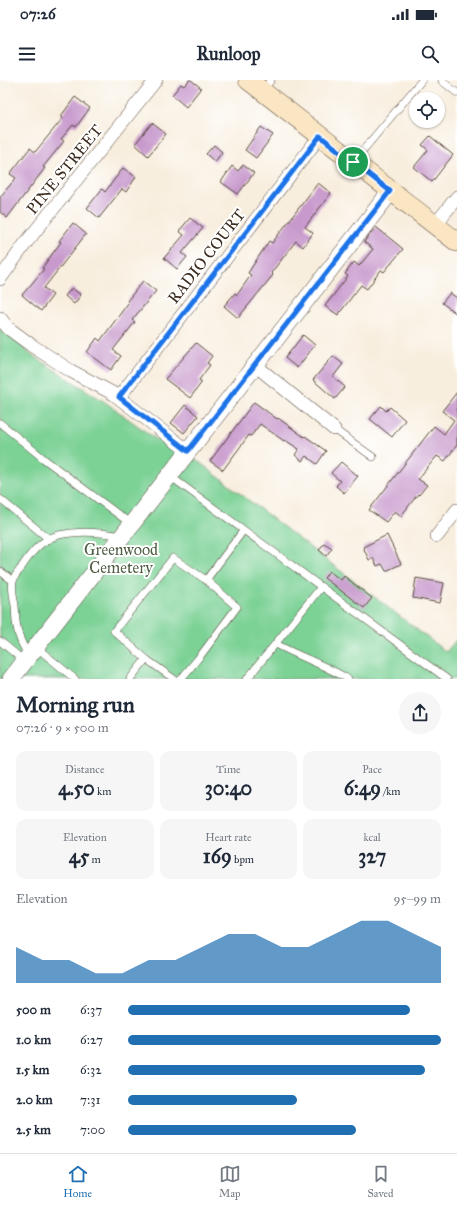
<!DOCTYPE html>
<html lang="en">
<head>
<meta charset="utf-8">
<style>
  :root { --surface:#fff; --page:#f6f6f7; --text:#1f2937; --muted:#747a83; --line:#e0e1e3; --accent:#1f6fb2 }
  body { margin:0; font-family:"IM FELL Great Primer",serif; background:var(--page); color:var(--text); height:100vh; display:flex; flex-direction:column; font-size:15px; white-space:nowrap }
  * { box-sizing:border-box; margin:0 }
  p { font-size:13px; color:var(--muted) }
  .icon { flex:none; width:22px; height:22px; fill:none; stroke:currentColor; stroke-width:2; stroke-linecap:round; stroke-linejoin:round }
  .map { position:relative; height:599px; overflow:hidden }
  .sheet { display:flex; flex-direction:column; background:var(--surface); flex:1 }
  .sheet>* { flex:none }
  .tools { position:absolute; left:409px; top:12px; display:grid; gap:8px }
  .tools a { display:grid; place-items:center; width:36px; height:36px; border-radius:50%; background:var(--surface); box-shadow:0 1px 3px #0004; font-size:20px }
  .pin { position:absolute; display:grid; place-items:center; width:34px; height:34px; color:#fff; margin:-17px; border:2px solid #fff; border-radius:50%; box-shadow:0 1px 4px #0007 }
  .round { display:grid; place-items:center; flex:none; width:42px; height:42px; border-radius:21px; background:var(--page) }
  .headline { display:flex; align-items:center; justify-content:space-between; height:68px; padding:0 16px }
  h1 { font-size:22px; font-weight:700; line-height:30px }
  .metrics { display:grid; grid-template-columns:repeat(3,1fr); gap:6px; height:68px; padding:4px 16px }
  .metrics div { display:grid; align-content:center; border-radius:10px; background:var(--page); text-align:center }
  .metrics b { font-size:20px; font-weight:700 }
  .metrics small { font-size:11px; font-weight:400 }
  .metrics p { font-size:11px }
  .chart { height:112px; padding:8px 16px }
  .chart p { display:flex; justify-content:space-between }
  .chart svg { width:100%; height:72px; margin-top:4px; fill:var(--accent); opacity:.7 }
  ul { padding:0 16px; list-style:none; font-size:13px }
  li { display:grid; grid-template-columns:64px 48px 1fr; align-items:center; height:30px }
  li i { height:10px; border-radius:5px; background:var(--accent) }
  .status { display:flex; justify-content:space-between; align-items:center; height:28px; padding:0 20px; background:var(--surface); direction:ltr }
  .status svg { height:11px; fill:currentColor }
  header { display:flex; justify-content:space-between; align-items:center; height:52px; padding:0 16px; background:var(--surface); font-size:18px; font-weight:700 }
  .tabs { display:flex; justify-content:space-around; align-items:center; height:56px; border-top:1px solid var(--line); background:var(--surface); font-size:11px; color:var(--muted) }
  .tabs a { display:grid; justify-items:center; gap:2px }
  .tabs .selected { color:var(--accent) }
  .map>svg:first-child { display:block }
  .green { fill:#7cd195; stroke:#5c7e5a }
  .building { fill:#c799cc }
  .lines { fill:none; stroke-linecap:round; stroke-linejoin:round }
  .service-casing { stroke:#57473b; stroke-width:8 }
  .minor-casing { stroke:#57473b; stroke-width:14 }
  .tertiary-casing { stroke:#57473b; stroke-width:18 }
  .secondary-casing { stroke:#57473b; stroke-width:20 }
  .service { stroke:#fff; stroke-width:7 }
  .minor { stroke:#fff; stroke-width:13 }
  .tertiary { stroke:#fff; stroke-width:17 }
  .secondary { stroke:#fbe6c4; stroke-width:19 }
  .route-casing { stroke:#fff; stroke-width:8 }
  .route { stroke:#1a73e8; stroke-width:5 }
  .labels { text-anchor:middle; stroke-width:4; stroke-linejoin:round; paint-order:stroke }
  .street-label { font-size:16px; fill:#3b2a1e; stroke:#fff }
  .park-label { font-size:16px; fill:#4e5c42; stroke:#fff }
</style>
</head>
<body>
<div class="status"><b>07:26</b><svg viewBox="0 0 49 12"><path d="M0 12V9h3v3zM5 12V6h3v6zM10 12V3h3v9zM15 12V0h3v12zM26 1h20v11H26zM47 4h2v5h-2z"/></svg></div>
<header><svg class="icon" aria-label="menu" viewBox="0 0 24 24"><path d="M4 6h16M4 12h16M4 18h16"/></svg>Runloop<svg class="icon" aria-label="search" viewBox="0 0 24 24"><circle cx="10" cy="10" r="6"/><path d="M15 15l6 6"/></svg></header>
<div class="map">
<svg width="457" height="599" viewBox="0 0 457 599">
  <rect width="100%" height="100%" fill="#fff"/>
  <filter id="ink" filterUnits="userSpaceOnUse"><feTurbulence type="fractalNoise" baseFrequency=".025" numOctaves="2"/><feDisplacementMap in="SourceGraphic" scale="8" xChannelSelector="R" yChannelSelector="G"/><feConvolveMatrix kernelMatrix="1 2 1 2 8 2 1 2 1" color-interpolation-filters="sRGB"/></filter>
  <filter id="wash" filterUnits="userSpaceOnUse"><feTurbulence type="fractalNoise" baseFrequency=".012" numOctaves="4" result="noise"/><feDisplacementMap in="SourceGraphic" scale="16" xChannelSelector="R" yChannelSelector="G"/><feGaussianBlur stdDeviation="0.9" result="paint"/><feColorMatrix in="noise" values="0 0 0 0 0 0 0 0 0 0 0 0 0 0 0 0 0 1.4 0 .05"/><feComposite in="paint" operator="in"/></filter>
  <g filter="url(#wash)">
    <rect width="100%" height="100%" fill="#f8eede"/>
    <!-- green -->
    <path class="green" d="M0,246L30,274L105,322L167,367L199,382L446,572L457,559V599H0Z"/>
    <g id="blocks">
      <!-- building -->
      <g class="building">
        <path d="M189,0H191L201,8L186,27L172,15L181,4L184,6Z"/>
        <path d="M75,17L90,28L76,47L73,45L61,59L64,61L43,87L45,88L7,138L0,132V117L16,98L10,94L30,68L35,72L63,38L61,36Z"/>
        <path d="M152,43L166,54L148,76L135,64Z"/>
        <path d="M261,47L273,55L256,78L245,70Z"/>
        <path d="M430,56L453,75L432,102L414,87L428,70L422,65Z"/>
        <path d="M214,65L222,72L215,82L206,74Z"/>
        <path d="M243,85L254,93L238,114L221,102L232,86L238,91Z"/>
        <path d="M123,88L136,97L126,112L122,109L99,138L87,128L102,109L105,112Z"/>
        <path d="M318,103L331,113L305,147L313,153L303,167L296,161L271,193L273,195L238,238L224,226L235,213L237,215L251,195L248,193L269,161L272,163Z"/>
        <path d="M190,138L203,148L182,173L187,177L177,189L164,178L184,155L179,151Z"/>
        <path d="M73,143L86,154L44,208L53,215L41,231L22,215L44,189L42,188L61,162L59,161Z"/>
        <path d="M376,147L403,169L384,192L381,190L367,209L361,205L338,235L325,226L348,196L345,194L354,182L359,186L373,169L364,162Z"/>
        <path d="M143,201L156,211L132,240L135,242L113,270L121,276L111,290L87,272L97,258L100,261L129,222L127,221Z"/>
        <path d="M72,208L81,215L74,224L65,216Z"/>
        <path d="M450,213L457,218V234L442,223Z"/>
        <path d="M303,255L315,265L297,288L285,278Z"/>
        <path d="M196,263L212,276L207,283L210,285L199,300L202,302L190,318L165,299Z"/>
        <path d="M333,276L343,284L333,297L345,307L335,319L313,300Z"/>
        <path d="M457,312V365L445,381L437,376L418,399L427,405L419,415L418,414L401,436L395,431L386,442L369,430L434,346L444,354L454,340L442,331Z"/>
        <path d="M254,322L277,339L278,338L304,357L305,356L326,371L317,384L306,376L302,381L295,375L299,369L285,360L284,361L260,344L251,356L249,355L223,390L210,381Z"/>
        <path d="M185,325L198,336L184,353L171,343Z"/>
        <path d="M381,326L386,331L390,327L405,340L392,357L370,339Z"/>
        <path d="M341,382L358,396L344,413L336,406L340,401L331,393Z"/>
        <path d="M387,455L401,484L386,491L382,484L377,486L373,478L369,480L363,467Z"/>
        <path d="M324,463L332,468L326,476L319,470Z"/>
        <path d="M329,491L341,500L344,496L372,518L364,528L324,498Z"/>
        <path d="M416,498L444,503L440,523L413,518Z"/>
      </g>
    </g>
  </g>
  <g filter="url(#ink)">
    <use href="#blocks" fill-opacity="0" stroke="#57473b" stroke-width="1"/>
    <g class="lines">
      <!-- service casing -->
      <g class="service-casing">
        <g id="service">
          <path d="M443,0L442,1L457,13"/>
          <path d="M262,11L271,0"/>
          <path d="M354,81L422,0"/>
          <path d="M0,343L44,379L131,444"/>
          <path d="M334,349L373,377"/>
          <path d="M170,396L447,599"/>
          <path d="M0,419L49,459"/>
          <path d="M0,491L13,501"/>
          <path d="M206,500L243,451"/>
          <path d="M0,561L24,581"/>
          <path d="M276,564C300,577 325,585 348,599"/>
          <path d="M36,567L75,599"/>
          <path d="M28,575C23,566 18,557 17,547C15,540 16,533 15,526C14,518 11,509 13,501C14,497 18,492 21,488C30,474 41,459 59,455C80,450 101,452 122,456"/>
          <path d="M130,599L146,579"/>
          <path d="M174,599L146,579L114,551L173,478L206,500L237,527L201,575L181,599"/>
          <path d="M247,599L321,507"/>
        </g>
      </g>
      <!-- minor casing -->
      <g class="minor-casing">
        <g id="minor">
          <path d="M435,145L457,117"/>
          <path d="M0,199L25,164L156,0"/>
          <path d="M0,238L8,248L31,265L71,291L114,314L188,371"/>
          <path d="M255,285L334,349"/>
          <path d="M119,317L320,56"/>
          <path d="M437,456L457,430"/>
        </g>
      </g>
      <!-- tertiary casing -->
      <g class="tertiary-casing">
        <path id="tertiary" d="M11,599L391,111"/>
      </g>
      <!-- secondary casing -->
      <g class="secondary-casing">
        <path id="secondary" d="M248,0L457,162"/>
      </g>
      <!-- service -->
      <use href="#service" class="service"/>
      <!-- minor -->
      <use href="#minor" class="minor"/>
      <!-- tertiary -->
      <use href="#tertiary" class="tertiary"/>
      <!-- secondary -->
      <use href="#secondary" class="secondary"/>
    </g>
  </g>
  <g class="lines" filter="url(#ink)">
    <!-- route casing -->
    <g class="route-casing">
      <path id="route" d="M320,56L390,111L188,371L119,317Z"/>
    </g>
    <!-- route -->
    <use href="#route" class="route"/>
  </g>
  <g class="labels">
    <!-- street labels -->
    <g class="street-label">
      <text transform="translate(64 89) rotate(-51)" y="6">PINE STREET</text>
      <text transform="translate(206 176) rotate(-52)" y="6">RADIO COURT</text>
    </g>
    <!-- park labels -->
    <g class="park-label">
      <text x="121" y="475">Greenwood<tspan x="121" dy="18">Cemetery</tspan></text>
    </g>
  </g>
</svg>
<div class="tools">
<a><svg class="icon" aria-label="locate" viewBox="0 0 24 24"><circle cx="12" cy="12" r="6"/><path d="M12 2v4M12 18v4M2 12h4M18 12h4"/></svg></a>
</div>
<div class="pin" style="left:353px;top:82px;background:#1e9e55"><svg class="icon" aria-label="arrive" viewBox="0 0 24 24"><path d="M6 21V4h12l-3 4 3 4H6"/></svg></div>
</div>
<section class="sheet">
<div class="headline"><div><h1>Morning run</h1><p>07:26 · 9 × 500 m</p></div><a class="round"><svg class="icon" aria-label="share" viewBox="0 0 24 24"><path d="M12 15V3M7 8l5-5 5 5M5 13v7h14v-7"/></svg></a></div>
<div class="metrics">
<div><p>Distance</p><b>4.50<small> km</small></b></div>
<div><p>Time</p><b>30:40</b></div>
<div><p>Pace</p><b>6:49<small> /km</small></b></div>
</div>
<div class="metrics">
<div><p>Elevation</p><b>45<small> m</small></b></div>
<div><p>Heart rate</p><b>169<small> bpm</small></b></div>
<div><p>kcal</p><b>327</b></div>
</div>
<div class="chart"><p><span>Elevation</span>95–99 m</p>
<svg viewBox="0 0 160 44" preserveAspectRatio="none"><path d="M0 44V22L10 30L20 30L30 38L40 38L50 30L60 30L70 22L80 14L90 14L100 22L110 22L120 14L130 6L140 6L150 14L160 22V44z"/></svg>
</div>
<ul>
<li><b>500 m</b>6:37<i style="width:90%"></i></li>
<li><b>1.0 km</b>6:27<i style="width:100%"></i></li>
<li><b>1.5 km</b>6:32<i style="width:95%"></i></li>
<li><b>2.0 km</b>7:31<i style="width:54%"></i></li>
<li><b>2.5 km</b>7:00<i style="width:73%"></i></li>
</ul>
</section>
<nav class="tabs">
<a class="selected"><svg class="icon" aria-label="home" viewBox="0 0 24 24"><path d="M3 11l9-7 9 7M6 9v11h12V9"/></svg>Home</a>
<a><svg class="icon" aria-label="map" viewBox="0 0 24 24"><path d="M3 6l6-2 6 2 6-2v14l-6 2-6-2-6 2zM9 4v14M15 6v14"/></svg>Map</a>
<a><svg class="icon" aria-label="saved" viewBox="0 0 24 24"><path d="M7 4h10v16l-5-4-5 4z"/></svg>Saved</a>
</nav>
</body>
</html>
